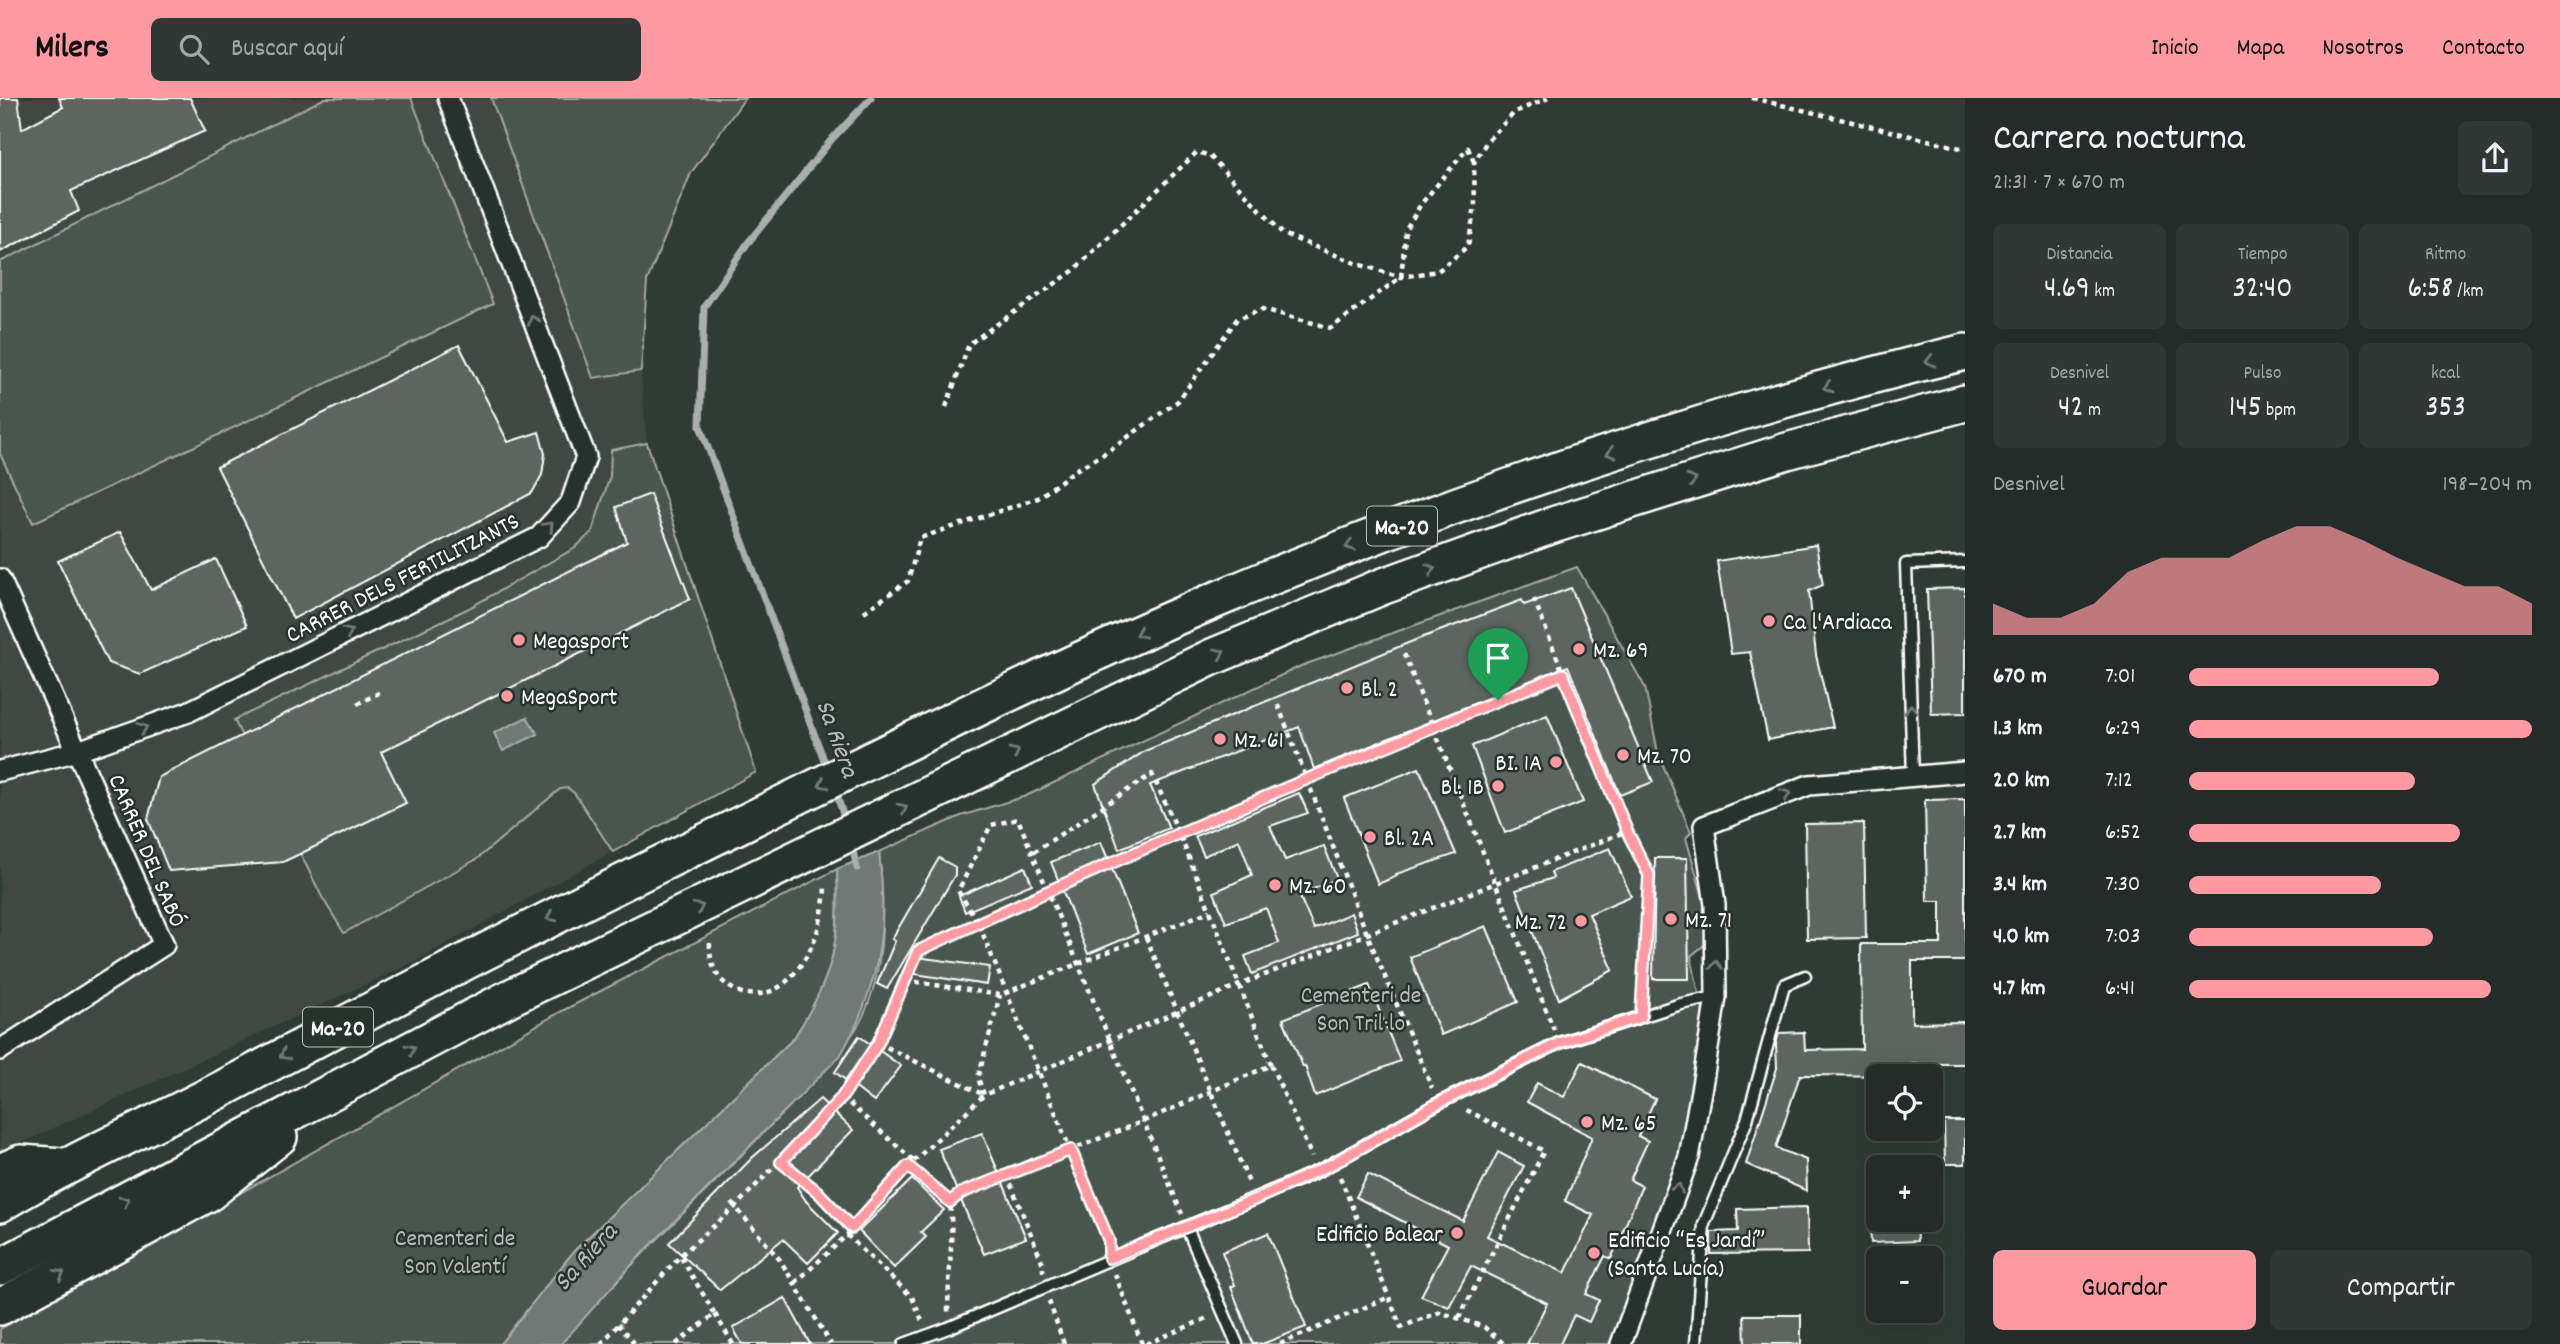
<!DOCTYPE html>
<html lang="es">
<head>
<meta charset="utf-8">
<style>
  :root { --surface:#232c28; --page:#2f3834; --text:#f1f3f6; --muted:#a3a7a8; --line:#404845; --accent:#ff9aa2 }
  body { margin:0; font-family:Dekko,sans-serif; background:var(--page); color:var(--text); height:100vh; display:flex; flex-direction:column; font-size:26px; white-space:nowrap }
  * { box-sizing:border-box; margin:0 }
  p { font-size:23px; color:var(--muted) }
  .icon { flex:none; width:38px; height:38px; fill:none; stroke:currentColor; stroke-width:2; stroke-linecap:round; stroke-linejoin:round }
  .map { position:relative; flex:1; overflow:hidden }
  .drawer { display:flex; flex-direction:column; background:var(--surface); width:595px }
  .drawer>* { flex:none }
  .controls { position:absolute; left:1866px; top:966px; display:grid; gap:14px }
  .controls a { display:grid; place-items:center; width:77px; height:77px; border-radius:10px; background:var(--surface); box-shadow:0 7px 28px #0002,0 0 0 2px var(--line); font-size:35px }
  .pin { position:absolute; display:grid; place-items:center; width:60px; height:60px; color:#fff; margin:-72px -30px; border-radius:50% 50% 50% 0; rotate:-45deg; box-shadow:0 0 7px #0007 }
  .pin .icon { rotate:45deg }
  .round { display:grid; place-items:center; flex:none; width:74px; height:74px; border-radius:10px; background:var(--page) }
  .headline { display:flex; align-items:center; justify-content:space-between; height:119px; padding:0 28px }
  h1 { font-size:38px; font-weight:600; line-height:52px }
  .figures { display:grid; grid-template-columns:repeat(3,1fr); gap:10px; height:119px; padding:7px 28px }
  .figures div { display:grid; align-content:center; border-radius:10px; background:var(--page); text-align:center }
  .figures b { font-size:30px; font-weight:600 }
  .figures small { font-size:19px; font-weight:400 }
  .figures p { font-size:19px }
  .chart { height:196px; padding:14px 28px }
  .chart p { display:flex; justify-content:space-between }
  .chart svg { width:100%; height:126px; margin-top:7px; fill:var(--accent); opacity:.7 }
  .action { display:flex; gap:14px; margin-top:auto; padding:14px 28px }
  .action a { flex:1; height:80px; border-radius:10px; background:var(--accent); color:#111; font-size:28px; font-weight:600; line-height:80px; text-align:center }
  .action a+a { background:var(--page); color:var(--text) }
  ul { padding:0 28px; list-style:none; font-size:23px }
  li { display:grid; grid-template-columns:112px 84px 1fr; align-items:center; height:52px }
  li i { height:18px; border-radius:9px; background:var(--accent) }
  header { display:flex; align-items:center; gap:42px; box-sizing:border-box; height:98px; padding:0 35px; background:var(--accent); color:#111 }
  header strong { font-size:33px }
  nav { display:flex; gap:38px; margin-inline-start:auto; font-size:24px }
  .search { width:490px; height:63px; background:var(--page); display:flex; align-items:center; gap:18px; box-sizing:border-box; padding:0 24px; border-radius:10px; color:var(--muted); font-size:26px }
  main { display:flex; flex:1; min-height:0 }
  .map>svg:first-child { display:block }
  .built { fill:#3c4842 }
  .green { fill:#4a544f; stroke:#a4aaa7; stroke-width:2 }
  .water { fill:#707975; stroke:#a9afac; stroke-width:2 }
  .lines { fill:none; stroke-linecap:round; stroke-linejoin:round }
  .stream { stroke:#a9afac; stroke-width:7 }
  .building { fill:#5b6661; stroke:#fff; stroke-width:2 }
  .lane-casing { stroke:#fff; stroke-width:15 }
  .street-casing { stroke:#fff; stroke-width:24 }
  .highway-casing { stroke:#fff; stroke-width:40 }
  .path { stroke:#fff; stroke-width:4.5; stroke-dasharray:5 5; stroke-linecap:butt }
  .lane { stroke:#26332d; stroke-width:10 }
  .street { stroke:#26332d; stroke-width:19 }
  .highway { stroke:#26332d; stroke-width:35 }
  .oneway { stroke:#727a76 }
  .route-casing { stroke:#fff; stroke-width:14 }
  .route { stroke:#ff9aa2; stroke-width:9 }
  .poi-dot { fill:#ff9aa2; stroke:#26332d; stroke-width:2.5 }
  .labels { text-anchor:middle; stroke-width:5; stroke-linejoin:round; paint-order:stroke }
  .shield { fill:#26332d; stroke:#bec2c0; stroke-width:2 }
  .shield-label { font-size:23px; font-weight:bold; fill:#fff }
  .street-label { font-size:24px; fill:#fff; stroke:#26332d }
  .poi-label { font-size:24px; fill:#fff; stroke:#26332d; text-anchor:start }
  .park-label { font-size:24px; fill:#b7bbb9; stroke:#26332d }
  .water-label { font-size:26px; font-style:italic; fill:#b8bcba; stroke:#26332d }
</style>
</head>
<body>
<header>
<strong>Milers</strong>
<div class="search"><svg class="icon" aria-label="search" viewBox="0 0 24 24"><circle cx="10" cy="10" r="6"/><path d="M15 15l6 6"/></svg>Buscar aquí</div>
<nav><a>Inicio</a><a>Mapa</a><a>Nosotros</a><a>Contacto</a></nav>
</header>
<main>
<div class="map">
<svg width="1965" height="1246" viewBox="0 0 1965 1246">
  <rect width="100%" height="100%" fill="#2f3b35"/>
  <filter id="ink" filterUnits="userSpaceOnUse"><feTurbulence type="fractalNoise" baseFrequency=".0143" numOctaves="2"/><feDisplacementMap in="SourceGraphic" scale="14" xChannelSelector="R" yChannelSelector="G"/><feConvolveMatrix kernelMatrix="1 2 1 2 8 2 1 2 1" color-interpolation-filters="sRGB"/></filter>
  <g filter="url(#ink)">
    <!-- built -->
    <path class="built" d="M0,0H745L691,75L647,183L641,273L647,345L756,674L412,865L0,1055Z"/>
    <!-- green -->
    <g class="green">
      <path d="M325,0H411L493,206L33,425L0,356V164Z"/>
      <path d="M491,0H745L691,75L647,183L641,273L593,280Z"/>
      <path d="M647,345L756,674L613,754L575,696L568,690L560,691L477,761L344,835L322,799L234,622L469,510L575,450L592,434L610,378L611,352Z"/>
      <path d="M1577,469L1645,589L1658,655L1691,734L1686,740L1706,810L1709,843L1691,858L1703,914L1696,984L1680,1055L1646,1154L1609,1246H561C635,1155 726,1080 803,991C820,972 842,952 856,931C887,881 885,809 879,754L961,718L1026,698L1301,568Z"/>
      <path d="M837,771C840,847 835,875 794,940L574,1153L500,1246H0V1231L562,913Z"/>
    </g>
    <!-- water -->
    <g class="water">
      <path d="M527,619L538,636L503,653L494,635Z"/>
      <path d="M879,754C888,832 880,889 840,958L637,1161L561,1246H500L574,1153L794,940C835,875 840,846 837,771Z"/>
    </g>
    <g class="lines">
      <!-- stream -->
      <g class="stream">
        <path d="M828,673L700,328L704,209L747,146L832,41L871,0"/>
        <path d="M835,691L846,726"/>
        <path d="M851,745L857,770"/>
      </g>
    </g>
    <!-- building -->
    <g class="building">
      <path d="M0,0H18L22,31L63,9L59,0H190L205,33L71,93L79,113L0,154Z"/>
      <path d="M459,247L508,344L539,334L545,356L542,377L532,395L293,521L217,369Z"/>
      <path d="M650,396L690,501L381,654L406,705L283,764L169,773L148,721L159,679L627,444L616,409Z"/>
      <path d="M120,434L151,492L216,461L247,528L140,576L108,565L58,463Z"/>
      <path d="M1816,447L1823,487L1809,493L1816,557L1833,629L1768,642L1750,554L1731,556L1717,463Z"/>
      <path d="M1571,490L1653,684L1620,697L1568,568L1314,671L1299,629L1150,687L1169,730L1119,751L1095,686L1145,653L1413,543L1522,502L1524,507Z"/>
      <path d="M1965,490V615L1931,616L1927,491Z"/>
      <path d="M1547,617L1583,704L1505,735L1472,648Z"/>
      <path d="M1419,670L1456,756L1396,776L1397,778L1378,786L1344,700Z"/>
      <path d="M1299,695L1308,715L1270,728L1285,762L1324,748L1337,781L1299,797L1314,831L1351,815L1358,834L1252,876L1245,858L1279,845L1266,810L1226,825L1214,794L1252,777L1239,742L1204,758L1195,738Z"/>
      <path d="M1965,701V863H1912V925L1965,924V966H1912V978L1800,977L1776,1050L1806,1062L1807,1093L1746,1066L1777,970L1776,946L1779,935L1804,934L1805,952L1862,951L1861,846H1941V803H1927L1925,702Z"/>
      <path d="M1864,725L1866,840L1807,841L1805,726Z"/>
      <path d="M1101,744L1138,835L1088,856L1051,764Z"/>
      <path d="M1610,750L1631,798L1589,816L1613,872L1559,901L1516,792L1553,780L1551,774Z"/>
      <path d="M939,760L955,769V777L887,891L877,886L895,843L892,841Z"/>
      <path d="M1655,760H1687L1689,881H1653Z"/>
      <path d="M1025,769L1032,786L965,814L959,798Z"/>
      <path d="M1486,828L1518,904L1441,937L1410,859Z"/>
      <path d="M917,859L990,869L987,887L915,876Z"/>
      <path d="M1369,887L1400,963L1315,998L1305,968L1303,969L1283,921Z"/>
      <path d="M859,938L901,968L874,1004L835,974Z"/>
      <path d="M1582,964L1655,1001L1638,1038L1648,1043L1630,1082L1642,1088L1611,1161L1605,1158L1586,1196L1599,1202L1589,1224L1574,1217L1560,1246H1527L1547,1205L1471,1168L1449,1209L1421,1198L1448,1147L1356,1099L1368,1076L1463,1123L1498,1054L1524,1068L1487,1138L1565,1175L1593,1117L1565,1103L1592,1039L1527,1004L1537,985L1564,999Z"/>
      <path d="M820,1001L853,1032L797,1089L806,1103L838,1135L808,1165L783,1141L720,1192L669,1145L752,1060Z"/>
      <path d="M1944,1023H1965V1066H1945Z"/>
      <path d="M982,1035L1026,1140L984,1156L939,1051Z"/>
      <path d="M912,1081L944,1112L921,1134L926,1139L894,1170L859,1133Z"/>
      <path d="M1807,1109L1808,1155L1711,1156V1134L1738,1133L1737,1111Z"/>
      <path d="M1870,1122H1916L1917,1143L1871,1145Z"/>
      <path d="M1268,1135L1306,1229L1262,1246H1253L1231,1189L1235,1187L1222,1154Z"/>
      <path d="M785,1200L810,1246H742L733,1230Z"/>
      <path d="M1744,1217H1801V1246H1745Z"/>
    </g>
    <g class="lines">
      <!-- lane casing -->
      <g class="lane-casing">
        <g id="lane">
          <path d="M1913,679L1906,466L1965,464"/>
          <path d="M1187,1130L1237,1246"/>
          <path d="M904,1246L948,1230L1319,1073L1435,1007L1559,945L1681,906L1716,899"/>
          <path d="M1696,1246L1704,1126L1747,1022L1784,887L1805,878"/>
        </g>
      </g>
      <!-- street casing -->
      <g class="street-casing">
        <g id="street">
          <path d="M0,481L164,847L0,952"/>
          <path d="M0,673L78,653L188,614L539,439L571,404L586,359L448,0"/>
          <path d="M1621,1246L1689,1059L1704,976L1716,899L1715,807L1704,728L1809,687L1965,674"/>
        </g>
      </g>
      <!-- highway casing -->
      <g class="highway-casing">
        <g id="highway">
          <path d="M0,1074L21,1065L62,1068"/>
          <path d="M0,1106C71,1063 147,1030 220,992C367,914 513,838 662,765C846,675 1029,581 1218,501C1459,399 1710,316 1965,254"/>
          <path d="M0,1169L509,900L1212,559L1381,489L1553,427L1787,353L1965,305"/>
          <path d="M0,1209L209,1095L279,1039"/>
        </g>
      </g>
      <!-- path -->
      <g class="path">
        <path d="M1752,0L1965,51"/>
        <path d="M946,309L969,246L1073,173L1197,54L1210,58L1283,136L1358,166L1401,179L1438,173L1468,148L1475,108L1474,65L1487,43L1515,14L1548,0"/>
        <path d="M1534,501L1563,575"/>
        <path d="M864,514L908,483L920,440L1038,400L1074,373L1107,354L1178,303L1237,221L1263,211L1331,230L1401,179L1406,131L1421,106L1468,50L1474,64"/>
        <path d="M1404,556L1554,932"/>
        <path d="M357,606L381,594"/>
        <path d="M1278,607L1367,836L1432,990"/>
        <path d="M1627,733L1649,777L1642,902"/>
        <path d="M1146,839L1250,1087"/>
        <path d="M710,845C707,893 759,914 791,879C815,853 823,822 825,789"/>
        <path d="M904,882L918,853L1048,791L1179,735L1152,676L1032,755"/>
        <path d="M878,945L904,882L1000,897L1210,813"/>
        <path d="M1271,967L1312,1059"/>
        <path d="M842,999L914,1063"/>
        <path d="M781,1064L819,1095L852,1130"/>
        <path d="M908,1068L950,1104C954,1141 948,1177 948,1215"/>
        <path d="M1007,1077L1043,1166V1174"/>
        <path d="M1340,1079L1401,1229L1440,1214L1484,1229L1504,1246"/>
        <path d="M950,1104L961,1095L1144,1023L1271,967C1240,890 1210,812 1179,735L1563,576L1627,733L1239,887L984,997L978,980L1000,897"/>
        <path d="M732,1105L780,1162L831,1246"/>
        <path d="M847,1137L912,1199L923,1225"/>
        <path d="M1109,1147L978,824L958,793L991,727L1018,721L1182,1116"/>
        <path d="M1115,1176L1142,1246"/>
        <path d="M1049,1203L1064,1246"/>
        <path d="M715,1216L733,1246"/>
        <path d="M1459,1220L1544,1053L1463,1010"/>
        <path d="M618,1226L635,1246"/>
        <path d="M601,1246L680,1158L735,1109L842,999L878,945L984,997L914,1063L847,1137L795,1185"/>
        <path d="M676,1246L715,1216L680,1158"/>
        <path d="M1146,1246L1210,1219"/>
        <path d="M1280,1246L1389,1199"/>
      </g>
      <!-- lane -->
      <use href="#lane" class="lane"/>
      <!-- street -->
      <use href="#street" class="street"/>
      <!-- highway -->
      <use href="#highway" class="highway"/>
    </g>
    <!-- one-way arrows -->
    <defs><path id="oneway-chevron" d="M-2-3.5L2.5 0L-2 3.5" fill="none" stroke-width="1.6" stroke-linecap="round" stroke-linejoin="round" transform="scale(1.75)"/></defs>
    <g class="oneway">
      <use href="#oneway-chevron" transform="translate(533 222) rotate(-111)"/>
      <use href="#oneway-chevron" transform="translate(1930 263) rotate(166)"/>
      <use href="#oneway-chevron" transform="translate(1828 289) rotate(164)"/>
      <use href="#oneway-chevron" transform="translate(1611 355) rotate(162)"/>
      <use href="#oneway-chevron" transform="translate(1692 382) rotate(-17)"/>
      <use href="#oneway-chevron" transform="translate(549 428) rotate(-47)"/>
      <use href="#oneway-chevron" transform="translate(1350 448) rotate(159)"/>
      <use href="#oneway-chevron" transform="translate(1431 471) rotate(-20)"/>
      <use href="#oneway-chevron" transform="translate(348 534) rotate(-27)"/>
      <use href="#oneway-chevron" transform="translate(1140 535) rotate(156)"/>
      <use href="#oneway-chevron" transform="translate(1220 555) rotate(-24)"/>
      <use href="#oneway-chevron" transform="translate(1911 611) rotate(-92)"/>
      <use href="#oneway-chevron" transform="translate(143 630) rotate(-20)"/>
      <use href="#oneway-chevron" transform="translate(1015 654) rotate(-27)"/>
      <use href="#oneway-chevron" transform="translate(823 686) rotate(154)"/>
      <use href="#oneway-chevron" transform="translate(1786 696) rotate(-21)"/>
      <use href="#oneway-chevron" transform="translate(903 710) rotate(-26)"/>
      <use href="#oneway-chevron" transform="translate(699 809) rotate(-26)"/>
      <use href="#oneway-chevron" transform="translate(551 819) rotate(154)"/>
      <use href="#oneway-chevron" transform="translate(1716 867) rotate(-91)"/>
      <use href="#oneway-chevron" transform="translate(411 951) rotate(-28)"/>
      <use href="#oneway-chevron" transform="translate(284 957) rotate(152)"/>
      <use href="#oneway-chevron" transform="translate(1678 1090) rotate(-70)"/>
      <use href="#oneway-chevron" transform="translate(125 1103) rotate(-28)"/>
      <use href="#oneway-chevron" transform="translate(60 1176) rotate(-29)"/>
    </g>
  </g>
  <g class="lines" filter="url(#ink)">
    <!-- route casing -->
    <g class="route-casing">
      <path id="route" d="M1563,576L1627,733L1649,777L1641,919L1559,945L1435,1007L1334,1065L1256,1101L1109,1160V1143L1071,1052L961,1095L950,1104L908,1068L852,1130L818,1094L781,1064L842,999L878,945L918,853C1130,753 1346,664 1563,576Z"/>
    </g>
    <!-- route -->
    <use href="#route" class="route"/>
  </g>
  <!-- markers -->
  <g class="poi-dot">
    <circle cx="1769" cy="523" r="7"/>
    <circle cx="519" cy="542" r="7"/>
    <circle cx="1579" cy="551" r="7"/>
    <circle cx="1347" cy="590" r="7"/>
    <circle cx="507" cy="598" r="7"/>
    <circle cx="1220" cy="641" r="7"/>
    <circle cx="1623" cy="657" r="7"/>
    <circle cx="1556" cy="664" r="7"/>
    <circle cx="1498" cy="688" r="7"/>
    <circle cx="1370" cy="739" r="7"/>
    <circle cx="1275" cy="787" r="7"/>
    <circle cx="1671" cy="821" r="7"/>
    <circle cx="1581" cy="823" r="7"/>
    <circle cx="1587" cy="1024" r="7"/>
    <circle cx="1457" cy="1135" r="7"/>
    <circle cx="1594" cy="1155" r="7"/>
  </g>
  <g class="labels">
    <!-- shield labels -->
    <g class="shield">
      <rect x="1367" y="408.5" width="70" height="39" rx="5"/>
      <rect x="303" y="909.5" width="70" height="39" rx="5"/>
    </g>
    <g class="shield-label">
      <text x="1402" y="436">Ma-20</text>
      <text x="338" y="937">Ma-20</text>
    </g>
    <!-- street labels -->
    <g class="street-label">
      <text transform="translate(402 479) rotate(-27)" y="8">CARRER DELS FERTILITZANTS</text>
      <text transform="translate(148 752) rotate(67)" y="8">CARRER DEL SABÓ</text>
    </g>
    <!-- poi labels -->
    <g class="poi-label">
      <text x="1783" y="531">Ca l'Ardiaca</text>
      <text x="533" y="550">Megasport</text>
      <text x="1593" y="559">Mz. 69</text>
      <text x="1361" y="598">Bl. 2</text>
      <text x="521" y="606">MegaSport</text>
      <text x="1234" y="649">Mz. 61</text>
      <text x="1637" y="665">Mz. 70</text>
      <text x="1542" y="672" text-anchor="end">BI. 1A</text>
      <text x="1484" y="696" text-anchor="end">Bl. 1B</text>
      <text x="1384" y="747">Bl. 2A</text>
      <text x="1289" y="795">Mz. 60</text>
      <text x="1685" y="829">Mz. 71</text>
      <text x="1567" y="831" text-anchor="end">Mz. 72</text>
      <text x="1601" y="1032">Mz. 65</text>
      <text x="1443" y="1143" text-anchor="end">Edificio Balear</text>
      <text x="1608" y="1149">Edificio “Es Jardí”<tspan x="1608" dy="28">(Santa Lucía)</tspan></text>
    </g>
    <!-- park labels -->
    <g class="park-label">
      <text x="1361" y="904">Cementeri de<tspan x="1361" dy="28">Son Tril·lo</tspan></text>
      <text x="455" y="1147">Cementeri de<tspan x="455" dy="28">Son Valentí</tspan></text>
    </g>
    <!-- water labels -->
    <g class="water-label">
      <text transform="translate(839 640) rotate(70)" y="9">Sa Riera</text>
      <text transform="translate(584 1158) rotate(-48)" y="9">Sa Riera</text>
    </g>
  </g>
</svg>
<div class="controls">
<a><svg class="icon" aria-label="locate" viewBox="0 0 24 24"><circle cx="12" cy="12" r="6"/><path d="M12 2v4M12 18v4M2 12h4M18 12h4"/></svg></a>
<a>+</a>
<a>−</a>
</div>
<div class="pin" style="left:1498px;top:602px;background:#1e9e55"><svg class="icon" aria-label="arrive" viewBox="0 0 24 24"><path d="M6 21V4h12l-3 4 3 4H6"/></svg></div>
</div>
<section class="drawer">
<div class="headline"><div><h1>Carrera nocturna</h1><p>21:31 · 7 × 670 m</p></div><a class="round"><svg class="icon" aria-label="share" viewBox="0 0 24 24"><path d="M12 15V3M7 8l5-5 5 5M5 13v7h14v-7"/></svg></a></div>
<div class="figures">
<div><p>Distancia</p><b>4.69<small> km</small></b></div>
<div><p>Tiempo</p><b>32:40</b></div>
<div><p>Ritmo</p><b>6:58<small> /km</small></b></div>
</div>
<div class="figures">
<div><p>Desnivel</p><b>42<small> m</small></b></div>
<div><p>Pulso</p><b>145<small> bpm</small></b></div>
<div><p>kcal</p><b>353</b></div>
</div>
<div class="chart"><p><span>Desnivel</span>198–204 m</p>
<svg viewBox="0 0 160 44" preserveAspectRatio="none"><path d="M0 44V33L10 38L20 38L30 33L40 22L50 17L60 17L70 17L80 11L90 6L100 6L110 11L120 17L130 22L140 27L150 27L160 33V44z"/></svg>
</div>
<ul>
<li><b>670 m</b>7:01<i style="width:73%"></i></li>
<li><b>1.3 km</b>6:29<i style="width:100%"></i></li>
<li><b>2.0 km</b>7:12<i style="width:66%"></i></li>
<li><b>2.7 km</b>6:52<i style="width:79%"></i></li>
<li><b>3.4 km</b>7:30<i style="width:56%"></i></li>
<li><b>4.0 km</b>7:03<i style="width:71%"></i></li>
<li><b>4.7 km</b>6:41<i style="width:88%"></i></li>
</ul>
<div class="action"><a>Guardar</a><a>Compartir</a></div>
</section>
</main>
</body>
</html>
